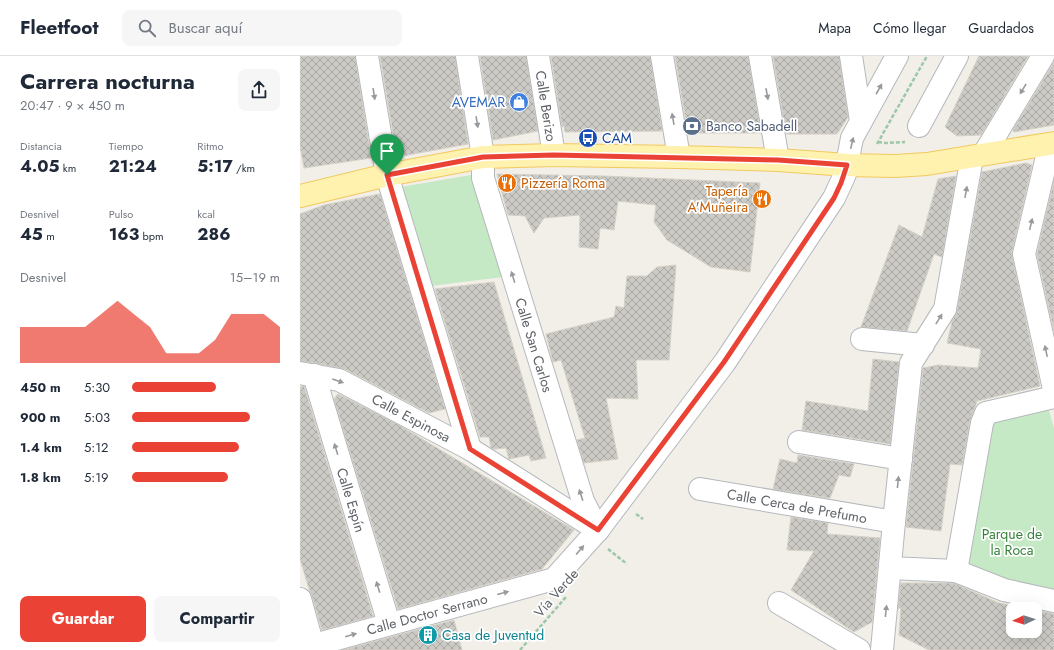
<!DOCTYPE html>
<html lang="es">
<head>
<meta charset="utf-8">
<style>
  :root { --surface:#fff; --page:#f6f6f7; --text:#1f2937; --muted:#747a83; --line:#e0e1e3; --accent:#ea4335 }
  body { margin:0; font-family:Jost,sans-serif; background:var(--page); color:var(--text); height:100vh; display:flex; flex-direction:column; font-size:15px; white-space:nowrap }
  * { box-sizing:border-box; margin:0 }
  p { font-size:13px; color:var(--muted) }
  .icon { flex:none; width:22px; height:22px; fill:none; stroke:currentColor; stroke-width:2; stroke-linecap:round; stroke-linejoin:round }
  .map { position:relative; flex:1; overflow:hidden }
  .details { display:flex; flex-direction:column; background:var(--surface); width:300px }
  .details>* { flex:none }
  .needle { width:26px; rotate:266deg }
  .fabs { position:absolute; left:706px; top:546px; display:grid; gap:8px }
  .fabs a { display:grid; place-items:center; width:36px; height:36px; border-radius:8px; background:var(--surface); box-shadow:0 4px 16px #0002; font-size:20px }
  .pin { position:absolute; display:grid; place-items:center; width:34px; height:34px; color:#fff; margin:-41px -17px; border-radius:50% 50% 50% 0; rotate:-45deg; box-shadow:0 0 4px #0007 }
  .pin .icon { rotate:45deg }
  .round { display:grid; place-items:center; flex:none; width:42px; height:42px; border-radius:8px; background:var(--page) }
  .overview { display:flex; align-items:center; justify-content:space-between; height:68px; padding:0 20px }
  h1 { font-size:22px; font-weight:700; line-height:30px }
  .metrics { display:grid; grid-template-columns:repeat(3,1fr); gap:6px; height:68px; padding:4px 20px }
  .metrics div { display:grid; align-content:center }
  .metrics b { font-size:17px; font-weight:700 }
  .metrics small { font-size:11px; font-weight:400 }
  .metrics p { font-size:11px }
  .chart { height:112px; padding:8px 20px }
  .chart p { display:flex; justify-content:space-between }
  .chart svg { width:100%; height:72px; margin-top:4px; fill:var(--accent); opacity:.7 }
  .primary-button { display:flex; gap:8px; margin-top:auto; padding:8px 20px }
  .primary-button a { flex:1; height:46px; border-radius:8px; background:var(--accent); color:#fff; font-size:16px; font-weight:700; line-height:46px; text-align:center }
  .primary-button a+a { background:var(--page); color:var(--text) }
  ul { padding:0 20px; list-style:none; font-size:13px }
  li { display:grid; grid-template-columns:64px 48px 1fr; align-items:center; height:30px }
  li i { height:10px; border-radius:5px; background:var(--accent) }
  header { display:flex; align-items:center; gap:24px; box-sizing:border-box; height:56px; padding:0 20px; background:var(--surface); border-bottom:1px solid var(--line) }
  header strong { font-size:19px }
  nav { display:flex; gap:22px; margin-inline-start:auto; font-size:14px }
  .search { width:280px; height:36px; background:var(--page); display:flex; align-items:center; gap:10px; box-sizing:border-box; padding:0 14px; border-radius:8px; color:var(--muted); font-size:15px }
  main { display:flex; flex:1; min-height:0 }
  .map>svg:first-child { display:block }
  .park { fill:#c5e8c5 }
  .building { fill:url(#building-cross-hatch); stroke:#d6d1c6 }
  .lines { fill:none; stroke-linecap:round; stroke-linejoin:round }
  .minor-casing { stroke:#b5b8bc; stroke-width:24 }
  .major-casing { stroke:#f2c960; stroke-width:24 }
  .path { stroke:#9cc7a9; stroke-width:2.5; stroke-dasharray:4 2; stroke-linecap:butt }
  .minor { stroke:#fff; stroke-width:22 }
  .major { stroke:#fff2af; stroke-width:22 }
  .oneway { fill:#979a9d }
  .route-casing { stroke:#fff; stroke-width:8 }
  .route { stroke:#ea4335; stroke-width:5 }
  .labels { text-anchor:middle; stroke-width:3.5; stroke-linejoin:round; paint-order:stroke }
  .shop-label { font-size:14px; fill:#366cbe; stroke:#fff; text-anchor:end }
  .street-label { font-size:14px; fill:#5f6368; stroke:#fff }
  .service-label { font-size:14px; fill:#4e5e75; stroke:#fff; text-anchor:start }
  .transit-label { font-size:14px; fill:#164399; stroke:#fff; text-anchor:start }
  .food-label { font-size:14px; fill:#c56008; stroke:#fff; text-anchor:start }
  .park-label { font-size:14px; fill:#348238; stroke:#fff }
  .culture-label { font-size:14px; fill:#0d838f; stroke:#fff; text-anchor:start }
</style>
</head>
<body>
<header>
<strong>Fleetfoot</strong>
<div class="search"><svg class="icon" aria-label="search" viewBox="0 0 24 24"><circle cx="10" cy="10" r="6"/><path d="M15 15l6 6"/></svg>Buscar aquí</div>
<nav><a>Mapa</a><a>Cómo llegar</a><a>Guardados</a></nav>
</header>
<main>
<section class="details">
<div class="overview"><div><h1>Carrera nocturna</h1><p>20:47 · 9 × 450 m</p></div><a class="round"><svg class="icon" aria-label="share" viewBox="0 0 24 24"><path d="M12 15V3M7 8l5-5 5 5M5 13v7h14v-7"/></svg></a></div>
<div class="metrics">
<div><p>Distancia</p><b>4.05<small> km</small></b></div>
<div><p>Tiempo</p><b>21:24</b></div>
<div><p>Ritmo</p><b>5:17<small> /km</small></b></div>
</div>
<div class="metrics">
<div><p>Desnivel</p><b>45<small> m</small></b></div>
<div><p>Pulso</p><b>163<small> bpm</small></b></div>
<div><p>kcal</p><b>286</b></div>
</div>
<div class="chart"><p><span>Desnivel</span>15–19 m</p>
<svg viewBox="0 0 160 44" preserveAspectRatio="none"><path d="M0 44V22L10 22L20 22L30 22L40 22L50 14L60 6L70 14L80 22L90 38L100 38L110 38L120 30L130 14L140 14L150 14L160 22V44z"/></svg>
</div>
<ul>
<li><b>450 m</b>5:30<i style="width:57%"></i></li>
<li><b>900 m</b>5:03<i style="width:80%"></i></li>
<li><b>1.4 km</b>5:12<i style="width:72%"></i></li>
<li><b>1.8 km</b>5:19<i style="width:65%"></i></li>
</ul>
<div class="primary-button"><a>Guardar</a><a>Compartir</a></div>
</section>
<div class="map">
<svg width="754" height="594" viewBox="0 0 754 594">
  <defs>
    <pattern id="building-cross-hatch" width="8" height="8" patternUnits="userSpaceOnUse"><rect width="8" height="8" fill="#cccac5"/><path d="M0 0l8 8M0 8l8-8" fill="none" stroke="#a9a8a4"/></pattern>
  </defs>
  <rect width="100%" height="100%" fill="#f1efe8"/>
  <!-- park -->
  <g class="park">
    <path d="M171,119L203,221L131,230L101,131Z"/>
    <path d="M747,348L754,372V540L665,515L687,362Z"/>
  </g>
  <!-- building -->
  <g class="building">
    <path d="M0,0H55L71,102L4,112L0,90Z"/>
    <path d="M80,0H155L168,88L97,101Z"/>
    <path d="M180,0H226L238,75L193,84Z"/>
    <path d="M251,0H350L362,75L265,76L264,70L262,71Z"/>
    <path d="M375,0H448L461,77H388Z"/>
    <path d="M473,0H539L548,61L537,78H486Z"/>
    <path d="M679,0H728L681,79L657,80L645,71Z"/>
    <path d="M754,6V69L714,76L713,74Z"/>
    <path d="M726,107L732,109L712,195V200L740,330L677,345L670,365L662,409L650,408L641,475L606,471L623,312L638,309L678,312L681,293L647,287L652,266L657,255L682,116Z"/>
    <path d="M197,118L304,120L460,127L450,216L411,211L367,184L354,166L356,149L318,145L314,174L300,172L298,193L279,191L280,159L244,162L234,177L225,160L208,159Z"/>
    <path d="M656,120L642,201L634,198L607,275L561,271L599,169L622,181L638,123Z"/>
    <path d="M754,125V275L737,198Z"/>
    <path d="M80,138L145,353L129,357L45,313L16,307L0,305V158L24,149Z"/>
    <path d="M376,209L369,304H336L338,343L306,342L318,403L284,407L277,384L285,382L261,304L253,306L246,278L314,261L316,250L324,252L327,220H347L357,211Z"/>
    <path d="M194,226L246,402L231,405L229,399L209,403L206,392L194,393L191,392L189,381H180L135,233Z"/>
    <path d="M573,303L599,306L590,388L502,374L506,345L568,355Z"/>
    <path d="M4,330L73,560L22,574L12,540L10,536L0,503V331Z"/>
    <path d="M38,338L97,368L274,474L242,513L98,553L34,343Z"/>
    <path d="M498,399L554,408L550,421L539,419L530,442L473,433L480,403L497,407Z"/>
    <path d="M491,461L528,467L527,478L580,482L572,566L554,576L491,534L514,495L487,494Z"/>
    <path d="M601,527H653L699,547L731,553H713V575H735V554L754,558V594H629L599,579L601,551L598,553Z"/>
    <path d="M154,564L162,594H43Z"/>
  </g>
  <g class="lines">
    <!-- minor casing -->
    <g class="minor-casing">
      <g id="minor">
        <path d="M67,0L87,119L170,393"/>
        <path d="M167,0L183,101V122L283,445L298,474"/>
        <path d="M238,0L254,99"/>
        <path d="M362,0L379,101"/>
        <path d="M460,0L478,104"/>
        <path d="M551,0L561,65"/>
        <path d="M619,70L657,0"/>
        <path d="M750,88L724,198L754,333"/>
        <path d="M684,98L743,0"/>
        <path d="M562,283L623,289"/>
        <path d="M0,317L39,324L170,393L298,474"/>
        <path d="M14,319L89,568"/>
        <path d="M754,341L686,357L682,367L656,515L704,534L754,545"/>
        <path d="M499,386L601,403"/>
        <path d="M400,433L594,466"/>
        <path d="M590,512L656,515"/>
        <path d="M0,543L14,594"/>
        <path d="M479,547L559,594"/>
        <path d="M0,593L254,523L298,474L425,306L534,142L541,127L545,118L552,82L597,0"/>
        <path d="M582,594L594,466L611,307L645,253L672,101"/>
      </g>
    </g>
    <!-- major casing -->
    <g class="major-casing">
      <path id="major" d="M0,140L87,119L183,101L254,99L379,101L478,104L547,109L595,110L627,108L754,87"/>
    </g>
    <!-- path -->
    <g class="path">
      <path d="M578,86L586,87L605,86"/>
      <path d="M577,88L627,0"/>
      <path d="M336,458L343,463"/>
      <path d="M308,493L327,508"/>
      <path d="M220,594L266,541"/>
    </g>
    <!-- minor -->
    <use href="#minor" class="minor"/>
    <!-- major -->
    <use href="#major" class="major"/>
  </g>
  <!-- one-way arrows -->
  <defs><path id="oneway-solid" d="M-6-.8H1V-3.2L6.5 0L1 3.2V.8H-6Z"/></defs>
  <g class="oneway">
    <use href="#oneway-solid" transform="translate(579 33) rotate(-61)"/>
    <use href="#oneway-solid" transform="translate(723 33) rotate(121)"/>
    <use href="#oneway-solid" transform="translate(74 38) rotate(81)"/>
    <use href="#oneway-solid" transform="translate(467 38) rotate(80)"/>
    <use href="#oneway-solid" transform="translate(373 63) rotate(-100)"/>
    <use href="#oneway-solid" transform="translate(177 66) rotate(81)"/>
    <use href="#oneway-solid" transform="translate(552 87) rotate(-77)"/>
    <use href="#oneway-solid" transform="translate(666 136) rotate(-80)"/>
    <use href="#oneway-solid" transform="translate(731 168) rotate(-77)"/>
    <use href="#oneway-solid" transform="translate(213 221) rotate(-107)"/>
    <use href="#oneway-solid" transform="translate(639 263) rotate(-58)"/>
    <use href="#oneway-solid" transform="translate(746 295) rotate(-102)"/>
    <use href="#oneway-solid" transform="translate(38 325) rotate(19)"/>
    <use href="#oneway-solid" transform="translate(36 393) rotate(-107)"/>
    <use href="#oneway-solid" transform="translate(598 426) rotate(-84)"/>
    <use href="#oneway-solid" transform="translate(281 439) rotate(-108)"/>
    <use href="#oneway-solid" transform="translate(280 494) rotate(-49)"/>
    <use href="#oneway-solid" transform="translate(78 531) rotate(-107)"/>
    <use href="#oneway-solid" transform="translate(203 537) rotate(-15)"/>
    <use href="#oneway-solid" transform="translate(586 555) rotate(-84)"/>
    <use href="#oneway-solid" transform="translate(51 579) rotate(-16)"/>
  </g>
  <g class="lines">
    <!-- route casing -->
    <g class="route-casing">
      <path id="route" d="M254,99L478,104L547,109L541,127L534,142L424,306L298,474L170,393L87,119L183,101Z"/>
    </g>
    <!-- route -->
    <use href="#route" class="route"/>
  </g>
  <!-- icons -->
  <defs>
    <g id="shop-disc" transform="scale(1)"><circle r="9.5" fill="#3f7fe0" stroke="#fff"/><path d="M-5-2.5h2.3a2.7 3.5 0 0 1 5.4 0H5L5.5 6h-11ZM-1.5-2.5h3a1.5 2.3 0 0 0-3 0Z" fill="#fff"/></g>
    <g id="bank-disc" transform="scale(1)"><circle r="9.5" fill="#5c6f8a" stroke="#fff"/><path d="M-6-4H6V4H-6ZM0-2.3a2.3 2.3 0 1 0 0 4.6a2.3 2.3 0 1 0 0-4.6Z" fill="#fff"/></g>
    <g id="bus-disc" transform="scale(1)"><circle r="9.5" fill="#1a4fb4" stroke="#fff"/><path d="M-5-6H5V4H4V6H2V4H-2V6H-4V4H-5ZM-3.5-4V0h7V-4ZM-3.5 1.2v1.5H-2V1.2ZM2 1.2v1.5H3.5V1.2Z" fill="#fff"/></g>
    <g id="restaurant-disc" transform="scale(1)"><circle r="9.5" fill="#e8710a" stroke="#fff"/><path d="M-5-6h1v4h1v-4h1v4h1v-4h1v5L-1.5 .5V6h-2V.5L-5-1ZM5-6V6H3V1.5H1.5Q1.5-4 5-6Z" fill="#fff"/></g>
    <g id="building-disc" transform="scale(1)"><circle r="9.5" fill="#0f9aa8" stroke="#fff"/><path d="M-4-6H4V6H1V3H-1V6H-4ZM-2.5-4.3h1.7v1.8h-1.7ZM.8-4.3h1.7v1.8H.8ZM-2.5-1h1.7V.8h-1.7ZM.8-1h1.7V.8H.8Z" fill="#fff"/></g>
  </defs>
  <g fill-rule="evenodd">
    <use href="#shop-disc" x="219" y="46"/>
    <use href="#bank-disc" x="392" y="70"/>
    <use href="#bus-disc" x="288" y="82"/>
    <use href="#restaurant-disc" x="207" y="127"/>
    <use href="#restaurant-disc" x="462" y="143"/>
    <use href="#building-disc" x="128" y="579"/>
  </g>
  <g class="labels">
    <!-- shop labels -->
    <g class="shop-label">
      <text x="205" y="51">AVEMAR</text>
    </g>
    <!-- street labels -->
    <g class="street-label">
      <text transform="translate(246 50) rotate(81)" y="5">Calle Berizo</text>
      <text transform="translate(234 289) rotate(73)" y="5">Calle San Carlos</text>
      <text transform="translate(111 362) rotate(28)" y="5">Calle Espinosa</text>
      <text transform="translate(51 444) rotate(73)" y="5">Calle Espín</text>
      <text transform="translate(497 450) rotate(10)" y="5">Calle Cerca de Prefumo</text>
      <text transform="translate(256 537) rotate(-49)" y="5">Vía Verde</text>
      <text transform="translate(127 558) rotate(-15)" y="5">Calle Doctor Serrano</text>
    </g>
    <!-- service labels -->
    <g class="service-label">
      <text x="406" y="75">Banco Sabadell</text>
    </g>
    <!-- transit labels -->
    <g class="transit-label">
      <text x="302" y="87">CAM</text>
    </g>
    <!-- food labels -->
    <g class="food-label">
      <text x="221" y="132">Pizzería Roma</text>
      <text x="448" y="140" text-anchor="end">Tapería<tspan x="448" dy="16">A'Muñeira</tspan></text>
    </g>
    <!-- park labels -->
    <g class="park-label">
      <text x="712" y="483">Parque de<tspan x="712" dy="16">la Roca</tspan></text>
    </g>
    <!-- culture labels -->
    <g class="culture-label">
      <text x="142" y="584">Casa de Juventud</text>
    </g>
  </g>
</svg>
<div class="fabs">
<a><svg class="needle" viewBox="-14 -14 28 28"><path d="M0-13l5 13h-10z" fill="#e53935"/><path d="M0 13l5-13h-10z" fill="#747a83"/></svg></a>
</div>
<div class="pin" style="left:87px;top:119px;background:#1e9e55"><svg class="icon" aria-label="arrive" viewBox="0 0 24 24"><path d="M6 21V4h12l-3 4 3 4H6"/></svg></div>
</div>
</main>
</body>
</html>
